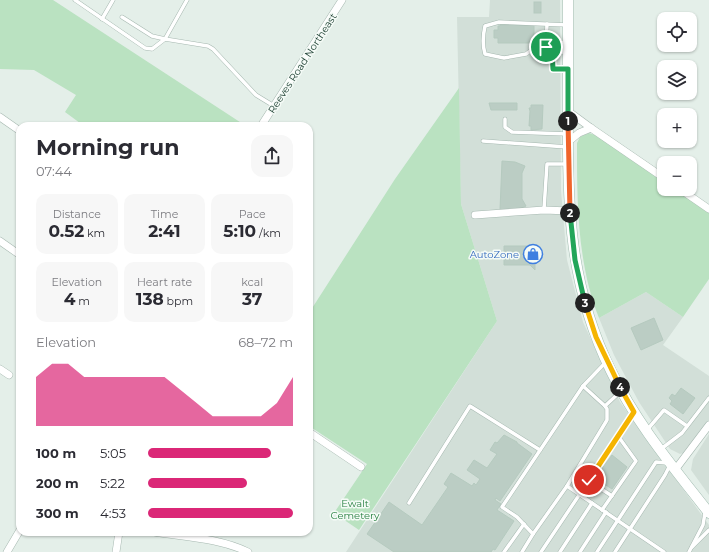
<!DOCTYPE html>
<html lang="en">
<head>
<meta charset="utf-8">
<style>
  :root { --surface:#fff; --page:#f7f7f7; --text:#2b2b33; --muted:#7c7c81; --accent:#db2777 }
  body { margin:0; font-family:Montserrat,sans-serif; background:var(--page); color:var(--text); height:100vh; display:flex; flex-direction:column; font-size:15px; white-space:nowrap }
  * { box-sizing:border-box; margin:0 }
  p { font-size:13px; color:var(--muted) }
  .icon { flex:none; width:22px; height:22px; fill:none; stroke:currentColor; stroke-width:2; stroke-linecap:round; stroke-linejoin:round }
  .map { position:relative; flex:1; overflow:hidden }
  .drawer { position:absolute; left:16px; top:122px; width:297px; height:414px; display:flex; flex-direction:column; background:var(--surface); border-radius:12px; box-shadow:0 1px 3px #0004 }
  .drawer>* { flex:none }
  .tools { position:absolute; left:657px; top:12px; display:grid; gap:8px }
  .tools a { display:grid; place-items:center; width:40px; height:40px; border-radius:8px; background:var(--surface); box-shadow:0 1px 3px #0004; font-size:20px }
  .pin { position:absolute; display:grid; place-items:center; width:34px; height:34px; color:#fff; margin:-17px; border:2px solid #fff; border-radius:50%; box-shadow:0 1px 4px #0007 }
  .km { position:absolute; width:20px; height:20px; margin:-10px; border-radius:50%; background:#222; color:#fff; font-size:11px; line-height:20px; text-align:center }
  .round { display:grid; place-items:center; flex:none; width:42px; height:42px; border-radius:12px; background:var(--page) }
  .head { display:flex; align-items:center; justify-content:space-between; height:68px; padding:0 20px }
  h1 { font-size:22px; font-weight:700; line-height:30px }
  .figures { display:grid; grid-template-columns:repeat(3,1fr); gap:6px; height:68px; padding:4px 20px }
  .figures div { display:grid; align-content:center; border-radius:10px; background:var(--page); text-align:center }
  .figures b { font-size:17px; font-weight:700 }
  .figures small { font-size:11px; font-weight:400 }
  .figures p { font-size:11px }
  .chart { height:112px; padding:8px 20px }
  .chart p { display:flex; justify-content:space-between }
  .chart svg { width:100%; height:72px; margin-top:4px; fill:var(--accent); opacity:.7 }
  ul { padding:0 20px; list-style:none; font-size:13px }
  li { display:grid; grid-template-columns:64px 48px 1fr; align-items:center; height:30px }
  li i { height:10px; border-radius:5px; background:var(--accent) }
  .map>svg:first-child { display:block }
  .built { fill:#d2dfd8 }
  .green { fill:#bae2c1 }
  .building { fill:#bbcdc4; stroke:#b5cabf }
  .lines { fill:none; stroke-linecap:round; stroke-linejoin:round }
  .lane-casing { stroke:#a6b8b0; stroke-width:4.5 }
  .street-casing { stroke:#a6b8b0; stroke-width:8 }
  .secondary-casing { stroke:#a1bcb0; stroke-width:11 }
  .lane { stroke:#fff; stroke-width:3.5 }
  .street { stroke:#fff; stroke-width:7 }
  .secondary { stroke:#fff; stroke-width:10 }
  .split-1-casing { stroke:#fff; stroke-width:8 }
  .split-2-casing { stroke:#fff; stroke-width:8 }
  .split-3-casing { stroke:#fff; stroke-width:8 }
  .split-4-casing { stroke:#fff; stroke-width:8 }
  .split-5-casing { stroke:#fff; stroke-width:8 }
  .split-1 { stroke:#22a559; stroke-width:5 }
  .split-2 { stroke:#f0652b; stroke-width:5 }
  .split-3 { stroke:#22a559; stroke-width:5 }
  .split-4 { stroke:#f5b400; stroke-width:5 }
  .split-5 { stroke:#f5b400; stroke-width:5 }
  .labels { text-anchor:middle; stroke-width:3; stroke-linejoin:round; paint-order:stroke }
  .street-label { font-size:10px; fill:#214336; stroke:#f5fbf7 }
  .shop-label { font-size:10px; fill:#366cbe; stroke:#f5fbf7; text-anchor:end }
  .park-label { font-size:10px; fill:#267f3f; stroke:#f5fbf7 }
</style>
</head>
<body>
<div class="map">
<svg width="709" height="552" viewBox="0 0 709 552">
  <rect width="100%" height="100%" fill="#e4efe9"/>
  <!-- built -->
  <g class="built">
    <path d="M490,0H560L561,191L567,260L583,322L620,402L709,525V552H346L497,321L461,204L457,17H489Z"/>
    <path d="M646,292L683,317L663,345L709,376V420L686,452L680,454L670,449L639,402L614,355L599,318Z"/>
    <path d="M709,434V495L691,470L693,459Z"/>
  </g>
  <!-- green -->
  <g class="green">
    <path d="M0,0H53L246,126H84L65,112L76,95L34,70L0,69Z"/>
    <path d="M459,88L461,204L497,321L359,530L334,513L367,464L309,426V313L395,179Z"/>
    <path d="M589,133L595,135L664,182V189H674L709,212V279L683,317L646,292L599,318C577,263 577,201 577,143L580,137Z"/>
  </g>
  <!-- building -->
  <g class="building">
    <rect x="534" y="2" width="7" height="11"/>
    <path d="M500,25H534V43H498V38H494V30H498V26H500Z"/>
    <path d="M489,103H517V110H491Z"/>
    <path d="M531,105H543L542,129L531,130V126H529L530,111L529,108H531Z"/>
    <path d="M502,161L515,162L525,166L522,173V199L526,206L516,211L500,210Z"/>
    <path d="M504,246H535V270L530,265H504Z"/>
    <path d="M654,318L663,340L641,350L631,328Z"/>
    <path d="M681,388L695,398L683,414L670,404L672,401L669,398L672,394L675,396Z"/>
    <path d="M504,435L517,442V443L532,454L500,501L496,498L495,500L501,504L497,510L514,521L495,550L493,549L491,552H394L367,534L389,502L422,525L448,487L444,484L451,473L472,486L474,483L476,485L480,479L467,470L474,460L487,468L497,454L490,450L495,442L497,443Z"/>
    <path d="M612,455L627,467L612,489L595,478Z"/>
  </g>
  <g class="lines">
    <!-- lane casing -->
    <g class="lane-casing">
      <g id="lane">
        <path d="M75,0L145,48L152,49L165,39L208,46L213,49L256,95L274,106"/>
        <path d="M122,17L152,36L165,39L187,0"/>
        <path d="M102,19L113,0"/>
        <path d="M547,24L546,47L552,52L553,69H566"/>
        <path d="M567,25L499,22L485,26C483,35 482,44 485,54L504,58L526,54L533,49L546,47L551,43L568,42"/>
        <path d="M552,52H567"/>
        <path d="M505,119V127L512,132L567,134"/>
        <path d="M483,141L567,147"/>
        <path d="M544,209L547,164H567"/>
        <path d="M583,386L605,406L607,409V420L567,486L664,552"/>
        <path d="M605,406L620,392"/>
        <path d="M647,430L664,410L687,426"/>
        <path d="M661,449L682,433L709,398"/>
        <path d="M589,481L612,496"/>
        <path d="M409,503L470,406L540,450"/>
        <path d="M602,510L636,461L618,436"/>
        <path d="M533,534L567,486"/>
        <path d="M692,547L709,530"/>
        <path d="M504,552L524,524"/>
        <path d="M522,552L533,534L517,517L502,507L583,386L606,362"/>
        <path d="M541,552L634,413"/>
        <path d="M560,552L592,503"/>
        <path d="M580,552L606,512"/>
        <path d="M597,552L656,462L667,463"/>
        <path d="M615,552L665,475L670,465"/>
        <path d="M689,552L703,525L705,513"/>
      </g>
    </g>
    <!-- street casing -->
    <g class="street-casing">
      <g id="street">
        <path d="M568,111L591,128L664,178"/>
        <path d="M0,117L20,131"/>
        <path d="M261,126L342,0"/>
        <path d="M568,142L579,133L591,128"/>
        <path d="M680,189L709,209"/>
        <path d="M475,215L544,210L569,211"/>
        <path d="M0,241L20,255"/>
        <path d="M0,369L9,375"/>
        <path d="M309,432L361,467"/>
        <path d="M675,470L709,425"/>
        <path d="M154,532C185,537 219,538 248,552"/>
        <path d="M7,552L20,530"/>
        <path d="M116,552L119,532"/>
      </g>
    </g>
    <!-- secondary casing -->
    <g class="secondary-casing">
      <path id="secondary" d="M568,0C568,37 568,75 568,112C567,205 569,286 611,371C636,423 674,468 709,513"/>
    </g>
    <!-- lane -->
    <use href="#lane" class="lane"/>
    <!-- street -->
    <use href="#street" class="street"/>
    <!-- secondary -->
    <use href="#secondary" class="secondary"/>
  </g>
  <g class="lines">
    <!-- split-1 casing -->
    <g class="split-1-casing">
      <path id="split-1" d="M546,47L552,52L553,69H568V121"/>
    </g>
    <!-- split-2 casing -->
    <g class="split-2-casing">
      <path id="split-2" d="M568,121L570,213"/>
    </g>
    <!-- split-3 casing -->
    <g class="split-3-casing">
      <path id="split-3" d="M570,213L575,260L585,303"/>
    </g>
    <!-- split-4 casing -->
    <g class="split-4-casing">
      <path id="split-4" d="M585,303L596,337L620,387"/>
    </g>
    <!-- split-5 casing -->
    <g class="split-5-casing">
      <path id="split-5" d="M589,480L634,412L620,387"/>
    </g>
    <!-- split-1 -->
    <use href="#split-1" class="split-1"/>
    <!-- split-2 -->
    <use href="#split-2" class="split-2"/>
    <!-- split-3 -->
    <use href="#split-3" class="split-3"/>
    <!-- split-4 -->
    <use href="#split-4" class="split-4"/>
    <!-- split-5 -->
    <use href="#split-5" class="split-5"/>
  </g>
  <!-- icons -->
  <defs>
    <g id="shop-ring" transform="scale(1)"><circle r="9.5" fill="#f5fbf7" stroke="#3f7fe0" stroke-width="1.5"/><path d="M-5-2.5h2.3a2.7 3.5 0 0 1 5.4 0H5L5.5 6h-11ZM-1.5-2.5h3a1.5 2.3 0 0 0-3 0Z" fill="#3f7fe0"/></g>
  </defs>
  <g fill-rule="evenodd">
    <use href="#shop-ring" x="533" y="254"/>
  </g>
  <g class="labels">
    <!-- street labels -->
    <g class="street-label">
      <text transform="translate(302 63) rotate(-57)" y="4">Reeves Road Northeast</text>
    </g>
    <!-- shop labels -->
    <g class="shop-label">
      <text x="519" y="258">AutoZone</text>
    </g>
    <!-- park labels -->
    <g class="park-label">
      <text x="355" y="507">Ewalt<tspan x="355" dy="12">Cemetery</tspan></text>
    </g>
  </g>
</svg>
<div class="tools">
<a><svg class="icon" aria-label="locate" viewBox="0 0 24 24"><circle cx="12" cy="12" r="6"/><path d="M12 2v4M12 18v4M2 12h4M18 12h4"/></svg></a>
<a><svg class="icon" aria-label="layers" viewBox="0 0 24 24"><path d="M12 4l9 5-9 5-9-5zM3 14l9 5 9-5"/></svg></a>
<a>+</a>
<a>−</a>
</div>
<div class="pin" style="left:546px;top:47px;background:#1e9e55"><svg class="icon" aria-label="arrive" viewBox="0 0 24 24"><path d="M6 21V4h12l-3 4 3 4H6"/></svg></div>
<div class="pin" style="left:589px;top:480px;background:#d93025"><svg class="icon" aria-label="check" viewBox="0 0 24 24"><path d="M5 12l5 5 9-10"/></svg></div>
<b class="km" style="left:568px;top:121px">1</b>
<b class="km" style="left:570px;top:213px">2</b>
<b class="km" style="left:585px;top:303px">3</b>
<b class="km" style="left:620px;top:387px">4</b>
<section class="drawer">
<div class="head"><div><h1>Morning run</h1><p>07:44</p></div><a class="round"><svg class="icon" aria-label="share" viewBox="0 0 24 24"><path d="M12 15V3M7 8l5-5 5 5M5 13v7h14v-7"/></svg></a></div>
<div class="figures">
<div><p>Distance</p><b>0.52<small> km</small></b></div>
<div><p>Time</p><b>2:41</b></div>
<div><p>Pace</p><b>5:10<small> /km</small></b></div>
</div>
<div class="figures">
<div><p>Elevation</p><b>4<small> m</small></b></div>
<div><p>Heart rate</p><b>138<small> bpm</small></b></div>
<div><p>kcal</p><b>37</b></div>
</div>
<div class="chart"><p><span>Elevation</span>68–72 m</p>
<svg viewBox="0 0 160 44" preserveAspectRatio="none"><path d="M0 44V14L10 6L20 6L30 14L40 14L50 14L60 14L70 14L80 14L90 22L100 30L110 38L120 38L130 38L140 38L150 30L160 14V44z"/></svg>
</div>
<ul>
<li><b>100 m</b>5:05<i style="width:85%"></i></li>
<li><b>200 m</b>5:22<i style="width:68%"></i></li>
<li><b>300 m</b>4:53<i style="width:100%"></i></li>
</ul>
</section>
</div>
</body>
</html>
